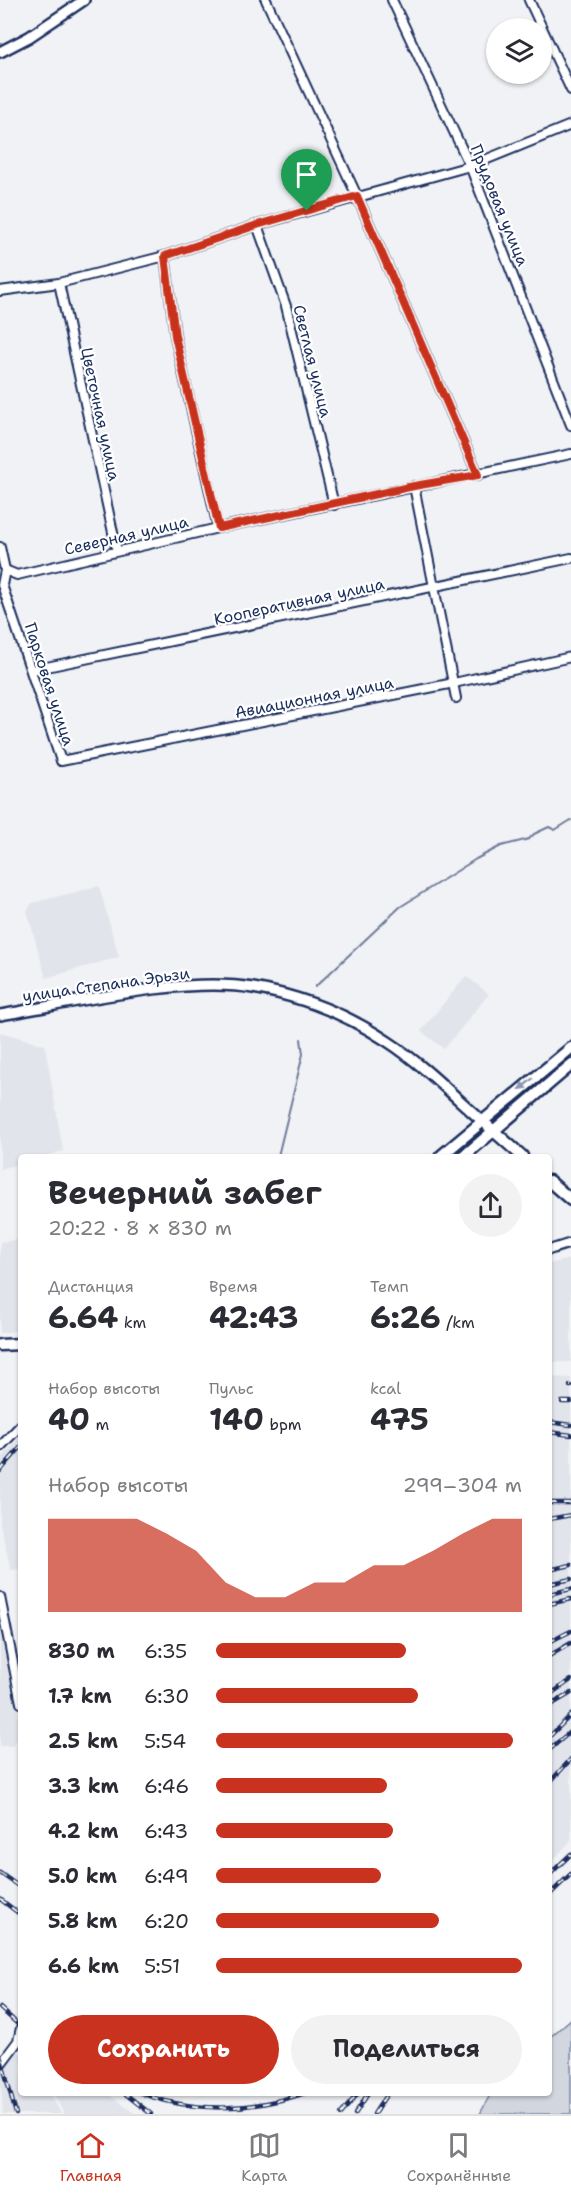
<!DOCTYPE html>
<html lang="ru">
<head>
<meta charset="utf-8">
<style>
  :root { --surface:#fff; --page:#f2f2f3; --text:#2b2b33; --muted:#7c7c81; --line:#e1e1e2; --accent:#c8321e }
  body { margin:0; font-family:"Shantell Sans",sans-serif; background:var(--page); color:var(--text); height:100vh; display:flex; flex-direction:column; font-size:22px; white-space:nowrap }
  * { box-sizing:border-box; margin:0 }
  p { font-size:20px; color:var(--muted) }
  .icon { flex:none; width:33px; height:33px; fill:none; stroke:currentColor; stroke-width:2; stroke-linecap:round; stroke-linejoin:round }
  .map { position:relative; flex:1; overflow:hidden }
  .sheet { position:absolute; left:18px; top:1154px; width:534px; height:942px; display:flex; flex-direction:column; background:var(--surface); border-radius:6px; box-shadow:0 2px 4px #0004 }
  .sheet>* { flex:none }
  .tools { position:absolute; left:486px; top:18px; display:grid; gap:12px }
  .tools a { display:grid; place-items:center; width:66px; height:66px; border-radius:50%; background:var(--surface); box-shadow:0 2px 4px #0004; font-size:30px }
  .pin { position:absolute; display:grid; place-items:center; width:51px; height:51px; color:#fff; margin:-62px -26px; border-radius:50% 50% 50% 0; rotate:-45deg; box-shadow:0 0 6px #0007 }
  .pin .icon { rotate:45deg }
  .round { display:grid; place-items:center; flex:none; width:63px; height:63px; border-radius:32px; background:var(--page) }
  .head { display:flex; align-items:center; justify-content:space-between; height:102px; padding:0 30px }
  h1 { font-size:33px; font-weight:700; line-height:45px }
  .figures { display:grid; grid-template-columns:repeat(3,1fr); gap:9px; height:102px; padding:6px 30px }
  .figures div { display:grid; align-content:center }
  .figures b { font-size:30px; font-weight:700 }
  .figures small { font-size:16px; font-weight:400 }
  .figures p { font-size:16px }
  .chart { height:168px; padding:12px 30px }
  .chart p { display:flex; justify-content:space-between }
  .chart svg { width:100%; height:108px; margin-top:6px; fill:var(--accent); opacity:.7 }
  .action { display:flex; gap:12px; margin-top:auto; padding:12px 30px }
  .action a { flex:1; height:69px; border-radius:36px; background:var(--accent); color:#fff; font-size:24px; font-weight:700; line-height:69px; text-align:center }
  .action a+a { background:var(--page); color:var(--text) }
  ul { padding:0 30px; list-style:none; font-size:20px }
  li { display:grid; grid-template-columns:96px 72px 1fr; align-items:center; height:45px }
  li i { height:15px; border-radius:8px; background:var(--accent) }
  .tabs { display:flex; justify-content:space-around; align-items:center; height:84px; border-top:2px solid var(--line); background:var(--surface); font-size:16px; color:var(--muted) }
  .tabs a { display:grid; justify-items:center; gap:3px }
  .tabs .current { color:var(--accent) }
  .map>svg:first-child { display:block }
  .built { fill:#e1e4ea }
  .green { fill:#d2d6df; stroke:#76829e; stroke-width:1.5 }
  .lines { fill:none; stroke-linecap:round; stroke-linejoin:round }
  .stream { stroke:#707c9a; stroke-width:2 }
  .minor-casing { stroke:#1b2f5e; stroke-width:12 }
  .tertiary-casing { stroke:#1b2f5e; stroke-width:14 }
  .secondary-casing { stroke:#1b2f5e; stroke-width:15 }
  .minor { stroke:#fff; stroke-width:8 }
  .tertiary { stroke:#fff; stroke-width:9 }
  .secondary { stroke:#fff; stroke-width:10 }
  .rail-casing { stroke:#1b2f5e; stroke-width:4.5 }
  .rail { stroke:#fff; stroke-width:2; stroke-dasharray:7; stroke-linecap:butt }
  .oneway { fill:#8d97ae }
  .route-casing { stroke:#fff; stroke-width:12 }
  .route { stroke:#c8321e; stroke-width:8 }
  .labels { text-anchor:middle; stroke-width:4.5; stroke-linejoin:round; paint-order:stroke }
  .street-label { font-size:16px; fill:#1b2f5e; stroke:#fff }
</style>
</head>
<body>
<div class="map">
<svg width="571" height="2114" viewBox="0 0 571 2114">
  <rect width="100%" height="100%" fill="#f1f2f5"/>
  <filter id="ink" filterUnits="userSpaceOnUse"><feTurbulence type="fractalNoise" baseFrequency=".0167" numOctaves="2"/><feDisplacementMap in="SourceGraphic" scale="12" xChannelSelector="R" yChannelSelector="G"/><feConvolveMatrix kernelMatrix="1 2 1 2 8 2 1 2 1" color-interpolation-filters="sRGB"/></filter>
  <g filter="url(#ink)">
    <!-- built -->
    <g class="built">
      <path d="M99,886L119,957L46,978L27,911L32,903Z"/>
      <path d="M466,976L489,994L444,1049L421,1031Z"/>
      <path d="M0,1032L45,1045L63,1151L44,1156H21V1163L0,1169Z"/>
      <path d="M21,1239V1330L0,1333V1242Z"/>
      <path d="M571,1259V1362H549V1264Z"/>
      <path d="M549,1377L571,1378V1840L549,1865Z"/>
      <path d="M21,1436V1569L11,1570L0,1524V1460Z"/>
      <path d="M0,1632L5,1637L14,1678L20,1735L13,1746H0Z"/>
      <path d="M17,2051L21,2055V2092L50,2093L61,2114H3L0,2071Z"/>
      <path d="M53,2093H107L135,2114H64Z"/>
    </g>
    <!-- green -->
    <path class="green" d="M571,2019V2114H480L491,2093L549,2092V2038Z"/>
    <g class="lines">
      <!-- stream -->
      <g class="stream">
        <path d="M315,987L400,907L476,859L501,846L529,839L534,834L549,827L555,830L571,820"/>
        <path d="M278,1156L303,1054L301,1039"/>
      </g>
      <!-- minor casing -->
      <g class="minor-casing">
        <g id="minor">
          <path d="M266,0L357,196L478,475"/>
          <path d="M392,0L470,166L571,425"/>
          <path d="M529,0L571,90"/>
          <path d="M257,225L286,306L334,505"/>
          <path d="M165,256L175,336L218,528"/>
          <path d="M59,283L117,551"/>
          <path d="M0,291L59,283L165,256L257,225L470,166L571,125"/>
          <path d="M414,486L456,698"/>
          <path d="M0,547L5,570L2,585L61,761L454,683L571,657"/>
          <path d="M5,570L17,575L218,528L571,454"/>
          <path d="M32,670L571,558"/>
          <path d="M549,1250L571,1243"/>
          <path d="M0,1447L21,1425"/>
          <path d="M0,1597L21,1703"/>
          <path d="M0,2065L18,2041L21,2028"/>
        </g>
      </g>
      <!-- tertiary casing -->
      <g class="tertiary-casing">
        <g id="tertiary">
          <path d="M0,52L29,37L84,0"/>
          <path d="M0,1015C72,1003 183,976 253,988C301,996 346,1014 387,1041C421,1063 451,1093 481,1120"/>
        </g>
      </g>
      <!-- secondary casing -->
      <g class="secondary-casing">
        <g id="secondary">
          <path d="M488,1126L522,1156"/>
          <path d="M441,1156L571,1048"/>
          <path d="M464,1156L571,1065"/>
          <path d="M549,1181L571,1200"/>
          <path d="M0,1345L21,1344"/>
        </g>
      </g>
      <!-- minor -->
      <use href="#minor" class="minor"/>
      <!-- tertiary -->
      <use href="#tertiary" class="tertiary"/>
      <!-- secondary -->
      <use href="#secondary" class="secondary"/>
      <!-- rail casing -->
      <g class="rail-casing">
        <g id="rail">
          <path d="M570,1386H571"/>
          <path d="M562,1402H571"/>
          <path d="M549,1422L571,1425"/>
          <path d="M549,1432L571,1435"/>
          <path d="M0,1471L21,1447"/>
          <path d="M549,1503H571"/>
          <path d="M549,1519L571,1515"/>
          <path d="M549,1570L571,1565"/>
          <path d="M549,1584L571,1579"/>
          <path d="M549,1594L571,1589"/>
          <path d="M549,1604L571,1599"/>
          <path d="M549,1642L571,1631"/>
          <path d="M549,1656L571,1643"/>
          <path d="M549,1695L571,1680"/>
          <path d="M549,1706L571,1693"/>
          <path d="M549,1737L571,1715"/>
          <path d="M549,1750L571,1731"/>
          <path d="M549,1783L571,1759"/>
          <path d="M0,1873L21,1888"/>
          <path d="M549,1875L571,1854"/>
          <path d="M549,1895L571,1874"/>
          <path d="M0,1899L21,1915"/>
          <path d="M0,2008L21,2027"/>
          <path d="M0,2055L16,2114"/>
          <path d="M123,2092L151,2114"/>
          <path d="M138,2092C193,2114 253,2111 308,2092"/>
          <path d="M341,2114L359,2092"/>
          <path d="M355,2114L369,2092"/>
          <path d="M374,2114L388,2092"/>
        </g>
      </g>
      <!-- rail -->
      <use href="#rail" class="rail"/>
    </g>
    <!-- one-way arrows -->
    <defs><path id="oneway-solid" d="M-6-.8H1V-3.2L6.5 0L1 3.2V.8H-6Z" transform="scale(1.5)"/></defs>
    <use class="oneway" href="#oneway-solid" transform="translate(526 1084) rotate(141)"/>
  </g>
  <g class="lines" filter="url(#ink)">
    <!-- route casing -->
    <g class="route-casing">
      <path id="route" d="M357,196L478,475L414,486L219,528L175,336L165,256L257,225Z"/>
    </g>
    <!-- route -->
    <use href="#route" class="route"/>
  </g>
  <g class="labels">
    <!-- street labels -->
    <g class="street-label">
      <text transform="translate(500 205) rotate(68)" y="6">Прудовая улица</text>
      <text transform="translate(313 361) rotate(76)" y="6">Светлая улица</text>
      <text transform="translate(101 414) rotate(78)" y="6">Цветочная улица</text>
      <text transform="translate(126 535) rotate(-13)" y="6">Северная улица</text>
      <text transform="translate(299 601) rotate(-12)" y="6">Кооперативная улица</text>
      <text transform="translate(50 684) rotate(72)" y="6">Парковая улица</text>
      <text transform="translate(314 697) rotate(-11)" y="6">Авиационная улица</text>
      <text transform="translate(106 984) rotate(-8)" y="6">улица Степана Эрьзи</text>
    </g>
  </g>
</svg>
<div class="tools">
<a><svg class="icon" aria-label="layers" viewBox="0 0 24 24"><path d="M12 4l9 5-9 5-9-5zM3 14l9 5 9-5"/></svg></a>
</div>
<div class="pin" style="left:307px;top:211px;background:#1e9e55"><svg class="icon" aria-label="arrive" viewBox="0 0 24 24"><path d="M6 21V4h12l-3 4 3 4H6"/></svg></div>
<section class="sheet">
<div class="head"><div><h1>Вечерний забег</h1><p>20:22 · 8 × 830 m</p></div><a class="round"><svg class="icon" aria-label="share" viewBox="0 0 24 24"><path d="M12 15V3M7 8l5-5 5 5M5 13v7h14v-7"/></svg></a></div>
<div class="figures">
<div><p>Дистанция</p><b>6.64<small> km</small></b></div>
<div><p>Время</p><b>42:43</b></div>
<div><p>Темп</p><b>6:26<small> /km</small></b></div>
</div>
<div class="figures">
<div><p>Набор высоты</p><b>40<small> m</small></b></div>
<div><p>Пульс</p><b>140<small> bpm</small></b></div>
<div><p>kcal</p><b>475</b></div>
</div>
<div class="chart"><p><span>Набор высоты</span>299–304 m</p>
<svg viewBox="0 0 160 44" preserveAspectRatio="none"><path d="M0 44V6L10 6L20 6L30 6L40 12L50 19L60 32L70 38L80 38L90 32L100 32L110 25L120 25L130 19L140 12L150 6L160 6V44z"/></svg>
</div>
<ul>
<li><b>830 m</b>6:35<i style="width:62%"></i></li>
<li><b>1.7 km</b>6:30<i style="width:66%"></i></li>
<li><b>2.5 km</b>5:54<i style="width:97%"></i></li>
<li><b>3.3 km</b>6:46<i style="width:56%"></i></li>
<li><b>4.2 km</b>6:43<i style="width:58%"></i></li>
<li><b>5.0 km</b>6:49<i style="width:54%"></i></li>
<li><b>5.8 km</b>6:20<i style="width:73%"></i></li>
<li><b>6.6 km</b>5:51<i style="width:100%"></i></li>
</ul>
<div class="action"><a>Сохранить</a><a>Поделиться</a></div>
</section>
</div>
<nav class="tabs">
<a class="current"><svg class="icon" aria-label="home" viewBox="0 0 24 24"><path d="M3 11l9-7 9 7M6 9v11h12V9"/></svg>Главная</a>
<a><svg class="icon" aria-label="map" viewBox="0 0 24 24"><path d="M3 6l6-2 6 2 6-2v14l-6 2-6-2-6 2zM9 4v14M15 6v14"/></svg>Карта</a>
<a><svg class="icon" aria-label="saved" viewBox="0 0 24 24"><path d="M7 4h10v16l-5-4-5 4z"/></svg>Сохранённые</a>
</nav>
</body>
</html>
